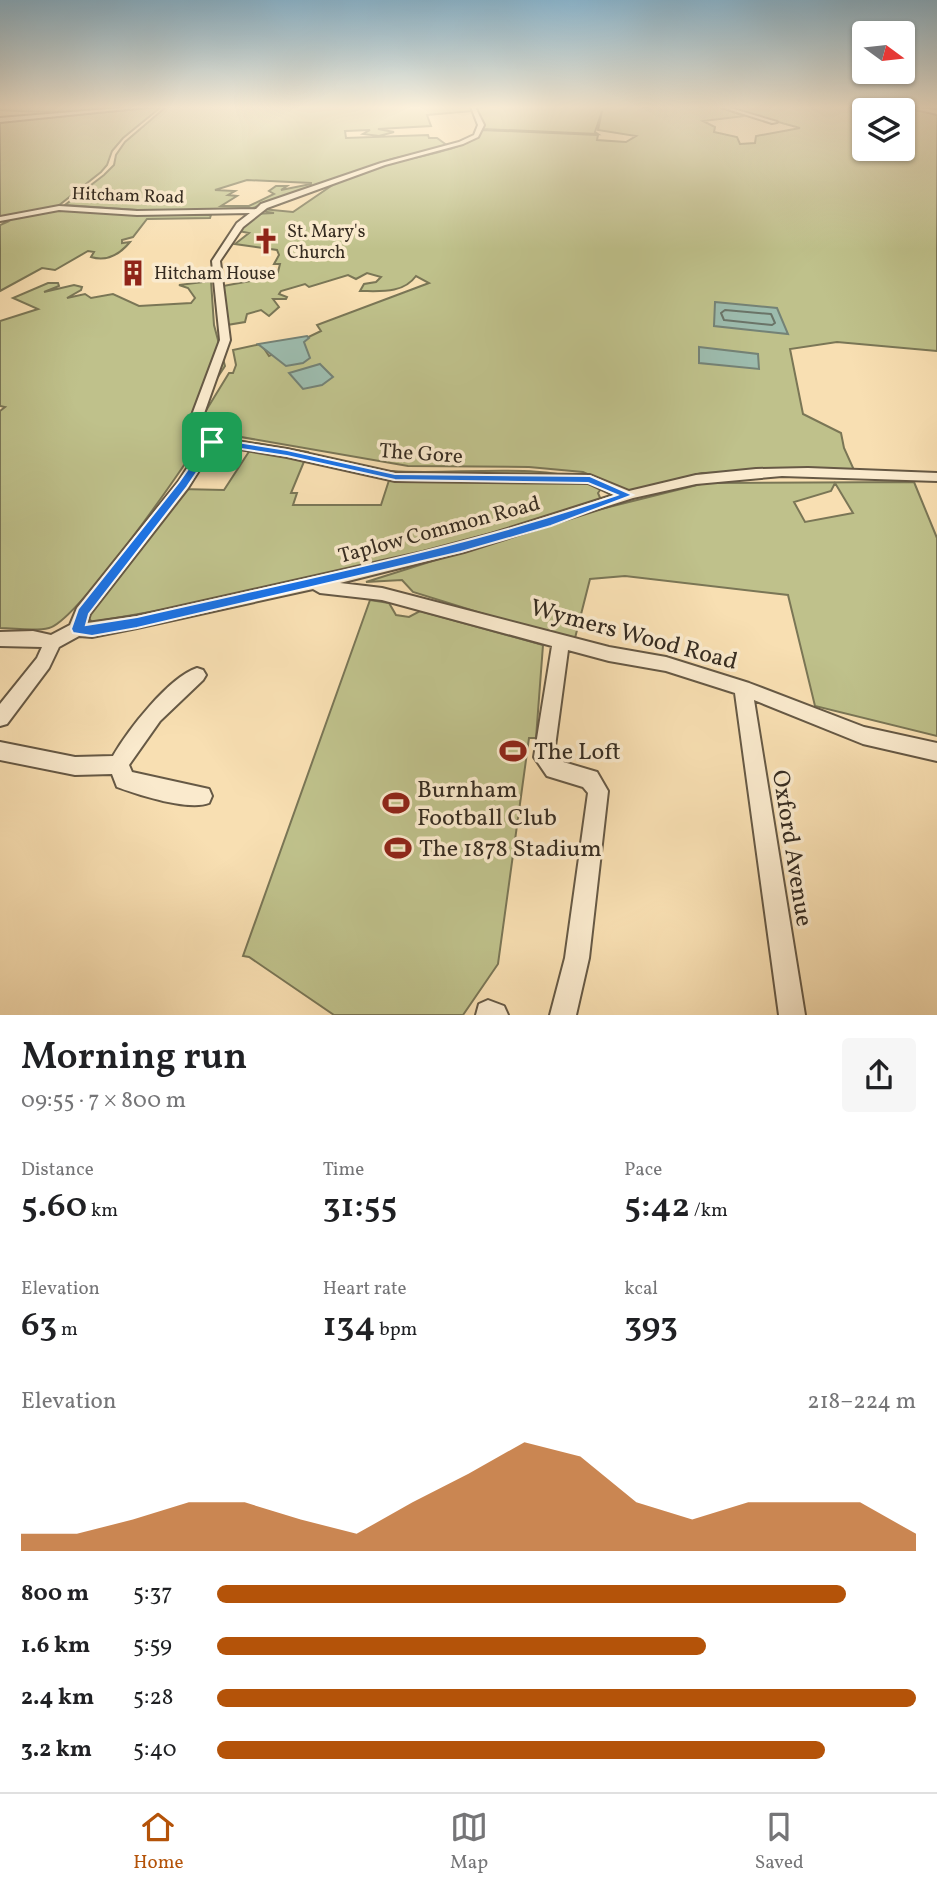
<!DOCTYPE html>
<html lang="en">
<head>
<meta charset="utf-8">
<style>
  :root { --surface:#fff; --page:#f6f6f6; --text:#202124; --muted:#757577; --line:#e0e0e0; --accent:#b45309 }
  body { margin:0; font-family:Vollkorn,serif; background:var(--page); color:var(--text); height:100vh; display:flex; flex-direction:column; font-size:26px; white-space:nowrap }
  * { box-sizing:border-box; margin:0 }
  p { font-size:23px; color:var(--muted) }
  .icon { flex:none; width:38px; height:38px; fill:none; stroke:currentColor; stroke-width:2; stroke-linecap:round; stroke-linejoin:round }
  .map { position:relative; height:1015px; overflow:hidden }
  .drawer { display:flex; flex-direction:column; background:var(--surface); flex:1 }
  .drawer>* { flex:none }
  .needle { width:46px; rotate:105deg }
  .tools { position:absolute; left:852px; top:21px; display:grid; gap:14px }
  .tools a { display:grid; place-items:center; width:63px; height:63px; border-radius:7px; background:var(--surface); box-shadow:0 2px 5px #0004; font-size:35px }
  .pin { position:absolute; display:grid; place-items:center; width:60px; height:60px; color:#fff; margin:-30px; border-radius:14px; box-shadow:0 4px 10px #0006 }
  .round { display:grid; place-items:center; flex:none; width:74px; height:74px; border-radius:7px; background:var(--page) }
  .head { display:flex; align-items:center; justify-content:space-between; height:119px; padding:0 21px }
  h1 { font-size:38px; font-weight:600; line-height:52px }
  .figures { display:grid; grid-template-columns:repeat(3,1fr); gap:10px; height:119px; padding:7px 21px }
  .figures div { display:grid; align-content:center }
  .figures b { font-size:35px; font-weight:600 }
  .figures small { font-size:19px; font-weight:400 }
  .figures p { font-size:19px }
  .chart { height:196px; padding:14px 21px }
  .chart p { display:flex; justify-content:space-between }
  .chart svg { width:100%; height:126px; margin-top:7px; fill:var(--accent); opacity:.7 }
  ul { padding:0 21px; list-style:none; font-size:23px }
  li { display:grid; grid-template-columns:112px 84px 1fr; align-items:center; height:52px }
  li i { height:18px; border-radius:9px; background:var(--accent) }
  .menu { display:flex; justify-content:space-around; align-items:center; height:98px; border-top:2px solid var(--line); background:var(--surface); font-size:19px; color:var(--muted) }
  .menu a { display:grid; justify-items:center; gap:4px }
  .menu .current { color:var(--accent) }
  .map>svg:first-child { display:block }
  .green { fill:#bfc18b; stroke:#7a7656; stroke-width:2; fill-rule:evenodd }
  .water { fill:#9dbcae; stroke:#748276; stroke-width:2 }
  .lines { fill:none; stroke-linecap:round; stroke-linejoin:round }
  .shore { stroke:#6a7468; stroke-width:2 }
  .minor-casing { stroke:#665945; stroke-width:4 }
  .minor { fill:#faeacd; fill-rule:evenodd }
  .route { fill:#1a73e8; stroke:#fff; stroke-width:2; fill-rule:evenodd }
  .labels { text-anchor:middle; stroke-width:7; stroke-linejoin:round; paint-order:stroke }
  .far-street-label { font-size:18px; fill:#362c21; stroke:#faeacd }
  .far-poi-label { font-size:18px; fill:#362c21; stroke:#faeacd; text-anchor:start }
  .street-label { font-size:21px; fill:#362c21; stroke:#faeacd }
  .near-street-label { font-size:24px; fill:#362c21; stroke:#faeacd }
  .near-poi-label { font-size:24px; fill:#362c21; stroke:#faeacd; text-anchor:start }
</style>
</head>
<body>
<div class="map">
<svg width="937" height="1015" viewBox="0 0 937 1015">
  <rect width="100%" height="100%" fill="#f8dfb2"/>
  <filter id="stains"><feTurbulence type="fractalNoise" baseFrequency=".00286" numOctaves="4"/><feColorMatrix values="0 0 0 0 .2 0 0 0 0 .09 0 0 0 0 .02 0 0 0 .5 -.17"/></filter>
  <radialGradient id="worn" r=".72"><stop offset=".6" stop-color="#630" stop-opacity="0"/><stop offset="1" stop-color="#630" stop-opacity=".3"/></radialGradient>
  <!-- green -->
  <g class="green">
    <path d="M0,107H118L120,108C80,112 40,113 0,110Z"/>
    <path d="M161,107L123,138L112,151L107,165L101,172L58,206L0,217V122Z"/>
    <path d="M166,107H471L473,111L427,115L431,126L378,129L394,132L379,136L363,134L370,130L345,131L346,138L428,135L429,138H437L448,146L392,159L253,208L152,211L65,205L104,175L114,165L116,155L125,142ZM247,180L311,183V184L281,190L287,186H276L269,191L274,194L249,206H221L237,196L228,195L235,191L215,190Z"/>
    <path d="M475,107H720L744,116L703,121L715,127L714,132L737,137L740,144L755,143L756,136L800,128L724,107H904L937,114V351L837,342L790,349L803,414L841,433L844,448L854,470L702,473L627,492L583,472L529,467L408,466L212,432L199,422L229,373H233L236,365L233,350L261,344L269,356L321,331L317,325L429,283L416,276C403,294 380,291 360,291L364,284L376,282L381,277L367,273L356,279L348,275L309,287L305,284L281,291L279,294L287,297L286,299H273L279,307L269,316L261,310L247,314L245,322L227,325L223,286L277,276L280,264H274L279,255L277,250L235,244L249,233L239,231L254,214L274,213L260,211L262,209L293,212L331,186L328,184C348,178 366,171 385,165C408,157 470,151 482,130L598,135L597,140L626,142L636,136L598,130L602,111L595,132L598,134L482,129V122ZM864,110H903V149H864Z"/>
    <path d="M54,210L211,215L210,218L147,219L133,237L122,240V243L130,242C120,254 107,262 91,257L94,252L88,251L55,270L42,268L0,291V225L7,222L0,221Z"/>
    <path d="M211,281L214,325L225,366L185,427L203,436C184,468 77,621 49,628C34,632 15,628 0,628V411L5,407L0,406V321L38,309L13,298L48,283H58L59,286L44,292L74,285L82,287L81,290L67,298L85,294L91,298L113,294L139,306L191,303L195,298L188,288L179,285Z"/>
    <path d="M214,436L308,452L291,493H297L293,505H381L392,471C456,476 545,460 603,486L598,493L601,500C435,553 264,594 92,622L84,613L180,489L224,490L250,450Z"/>
    <path d="M914,482L937,538V736L815,706L788,595L625,576L590,579L574,642L413,592L402,580L366,582L581,514L705,483ZM835,483L853,513L805,522L794,502L831,491Z"/>
    <path d="M370,600L389,603L396,615L409,617L420,611L543,645L536,738H529L498,964L463,1015H334L249,957L243,956Z"/>
  </g>
  <!-- water -->
  <g class="water">
    <path d="M715,302L777,308L788,334L714,326Z"/>
    <path d="M307,336L309,338L304,342L310,358L303,363L286,366L258,344Z"/>
    <path d="M699,347L758,354L759,369L699,363Z"/>
    <path d="M320,364L333,377L322,385L303,389L289,373Z"/>
  </g>
  <g class="lines">
    <!-- shore -->
    <path class="shore" d="M725,310L771,314L775,323L772,325L724,320L721,313Z"/>
    <!-- minor casing -->
    <g class="minor-casing">
      <g id="minor">
        <path d="M132,107H146L0,122V118Z"/>
        <path d="M471,107H475L484,125L478,137L463,144L385,165L267,208L243,227L220,261L230,340L201,422L216,438L287,449L395,473L590,475L629,491L696,475L756,469L808,468L937,473V481L782,476L696,484L633,498L464,552L340,583L382,588L609,647L666,657L749,683L864,727L937,743V761L863,744L754,700L805,1015H779L735,693L666,671L609,661L568,650L554,754L560,761L597,772L608,791L589,958L576,1015H550L565,958L588,793L583,787L547,776L534,757L552,646L382,600L320,593L313,589L137,628L92,637L79,636L59,647L49,668L7,724L0,726V704L37,658L42,647L0,646V632L33,631L51,635L70,625L77,608L178,482L205,441L189,423L220,340L212,261L237,223L250,213L137,215L59,210L0,221V217L59,206L137,211L256,209L261,204L381,163L459,142L474,135L478,125ZM215,445L287,457L395,481L588,483L614,495L491,534L423,552L137,616L87,623L90,614L188,488Z"/>
        <path d="M721,107H727L777,122L772,123Z"/>
        <path d="M909,107L937,110V114L911,108Z"/>
        <path d="M197,668L203,670L206,675L203,680L160,721L129,765L132,772L209,789L212,796L209,803C189,811 138,795 117,787L112,774L75,775L0,760V742L75,757L113,756C128,730 168,678 197,668Z"/>
        <path d="M488,1000L504,1006L508,1015H476L479,1004Z"/>
      </g>
    </g>
    <!-- minor -->
    <use href="#minor" class="minor"/>
  </g>
  <!-- sky -->
  <linearGradient id="sky" x2="0" y2="1"><stop stop-color="#8ab7d1"/><stop offset="0.43" stop-color="#fcf1dc"/><stop offset="1" stop-color="#fcf1dc" stop-opacity="0"/></linearGradient>
  <rect width="937" height="249" fill="url(#sky)"/>
  <!-- route -->
  <path class="route" d="M212,438L287,450L395,474L590,476L633,495L551,526L461,552L137,628L92,636L73,633L71,629L78,609L179,482L209,439ZM215,445L287,456L395,480L588,483L617,495C460,549 298,580 137,617L86,625L89,614L187,487Z"/>
  <!-- icons -->
  <defs>
    <g id="church-bare" transform="scale(2.1)"><path d="M-1.2-6h2.4v3.5h3.3v2.4h-3.3V6h-2.4V-.1h-3.3v-2.4h3.3Z" fill="#8f2418" stroke="#faeacd" stroke-width="2.5" paint-order="stroke"/></g>
    <g id="building-bare" transform="scale(2.1)"><path d="M-4-6H4V6H1V3H-1V6H-4ZM-2.5-4.3h1.7v1.8h-1.7ZM.8-4.3h1.7v1.8H.8ZM-2.5-1h1.7V.8h-1.7ZM.8-1h1.7V.8H.8Z" fill="#8f2418" stroke="#faeacd" stroke-width="2.5" paint-order="stroke"/></g>
    <g id="stadium-bare" transform="scale(2.1)"><path d="M0-5a6.5 5 0 1 0 0 10a6.5 5 0 1 0 0-10ZM-3.5-1.8h7v3.6h-7Z" fill="#8f2418" stroke="#faeacd" stroke-width="2.5" paint-order="stroke"/></g>
  </defs>
  <g fill-rule="evenodd">
    <use href="#church-bare" x="266" y="241"/>
    <use href="#building-bare" x="133" y="273"/>
    <use href="#stadium-bare" x="513" y="751"/>
    <use href="#stadium-bare" x="396" y="803"/>
    <use href="#stadium-bare" x="398" y="848"/>
  </g>
  <g class="labels">
    <!-- far-street labels -->
    <g class="far-street-label">
      <text transform="translate(128 195) rotate(2)" y="6">Hitcham Road</text>
    </g>
    <!-- far-poi labels -->
    <g class="far-poi-label">
      <text x="287" y="237">St. Mary's<tspan x="287" dy="21">Church</tspan></text>
      <text x="154" y="279">Hitcham House</text>
    </g>
    <!-- street labels -->
    <g class="street-label">
      <text transform="translate(421 453) rotate(4)" y="7">The Gore</text>
      <text transform="translate(439 529) rotate(-15)" y="7">Taplow Common Road</text>
    </g>
    <!-- near-street labels -->
    <g class="near-street-label">
      <text transform="translate(634 634) rotate(15)" y="8">Wymers Wood Road</text>
      <text transform="translate(793 848) rotate(81)" y="8">Oxford Avenue</text>
    </g>
    <!-- near-poi labels -->
    <g class="near-poi-label">
      <text x="534" y="759">The Loft</text>
      <text x="417" y="797">Burnham<tspan x="417" dy="28">Football Club</tspan></text>
      <text x="419" y="856">The 1878 Stadium</text>
    </g>
  </g>
  <rect width="100%" height="100%" filter="url(#stains)"/>
  <rect width="100%" height="100%" fill="url(#worn)"/>
</svg>
<div class="tools">
<a><svg class="needle" viewBox="-14 -14 28 28"><path d="M0-13l5 13h-10z" fill="#e53935"/><path d="M0 13l5-13h-10z" fill="#757577"/></svg></a>
<a><svg class="icon" aria-label="layers" viewBox="0 0 24 24"><path d="M12 4l9 5-9 5-9-5zM3 14l9 5 9-5"/></svg></a>
</div>
<div class="pin" style="left:212px;top:442px;background:#1e9e55"><svg class="icon" aria-label="arrive" viewBox="0 0 24 24"><path d="M6 21V4h12l-3 4 3 4H6"/></svg></div>
</div>
<section class="drawer">
<div class="head"><div><h1>Morning run</h1><p>09:55 · 7 × 800 m</p></div><a class="round"><svg class="icon" aria-label="share" viewBox="0 0 24 24"><path d="M12 15V3M7 8l5-5 5 5M5 13v7h14v-7"/></svg></a></div>
<div class="figures">
<div><p>Distance</p><b>5.60<small> km</small></b></div>
<div><p>Time</p><b>31:55</b></div>
<div><p>Pace</p><b>5:42<small> /km</small></b></div>
</div>
<div class="figures">
<div><p>Elevation</p><b>63<small> m</small></b></div>
<div><p>Heart rate</p><b>134<small> bpm</small></b></div>
<div><p>kcal</p><b>393</b></div>
</div>
<div class="chart"><p><span>Elevation</span>218–224 m</p>
<svg viewBox="0 0 160 44" preserveAspectRatio="none"><path d="M0 44V38L10 38L20 33L30 27L40 27L50 33L60 38L70 27L80 17L90 6L100 11L110 27L120 33L130 27L140 27L150 27L160 38V44z"/></svg>
</div>
<ul>
<li><b>800 m</b>5:37<i style="width:90%"></i></li>
<li><b>1.6 km</b>5:59<i style="width:70%"></i></li>
<li><b>2.4 km</b>5:28<i style="width:100%"></i></li>
<li><b>3.2 km</b>5:40<i style="width:87%"></i></li>
</ul>
</section>
<nav class="menu">
<a class="current"><svg class="icon" aria-label="home" viewBox="0 0 24 24"><path d="M3 11l9-7 9 7M6 9v11h12V9"/></svg>Home</a>
<a><svg class="icon" aria-label="map" viewBox="0 0 24 24"><path d="M3 6l6-2 6 2 6-2v14l-6 2-6-2-6 2zM9 4v14M15 6v14"/></svg>Map</a>
<a><svg class="icon" aria-label="saved" viewBox="0 0 24 24"><path d="M7 4h10v16l-5-4-5 4z"/></svg>Saved</a>
</nav>
</body>
</html>
